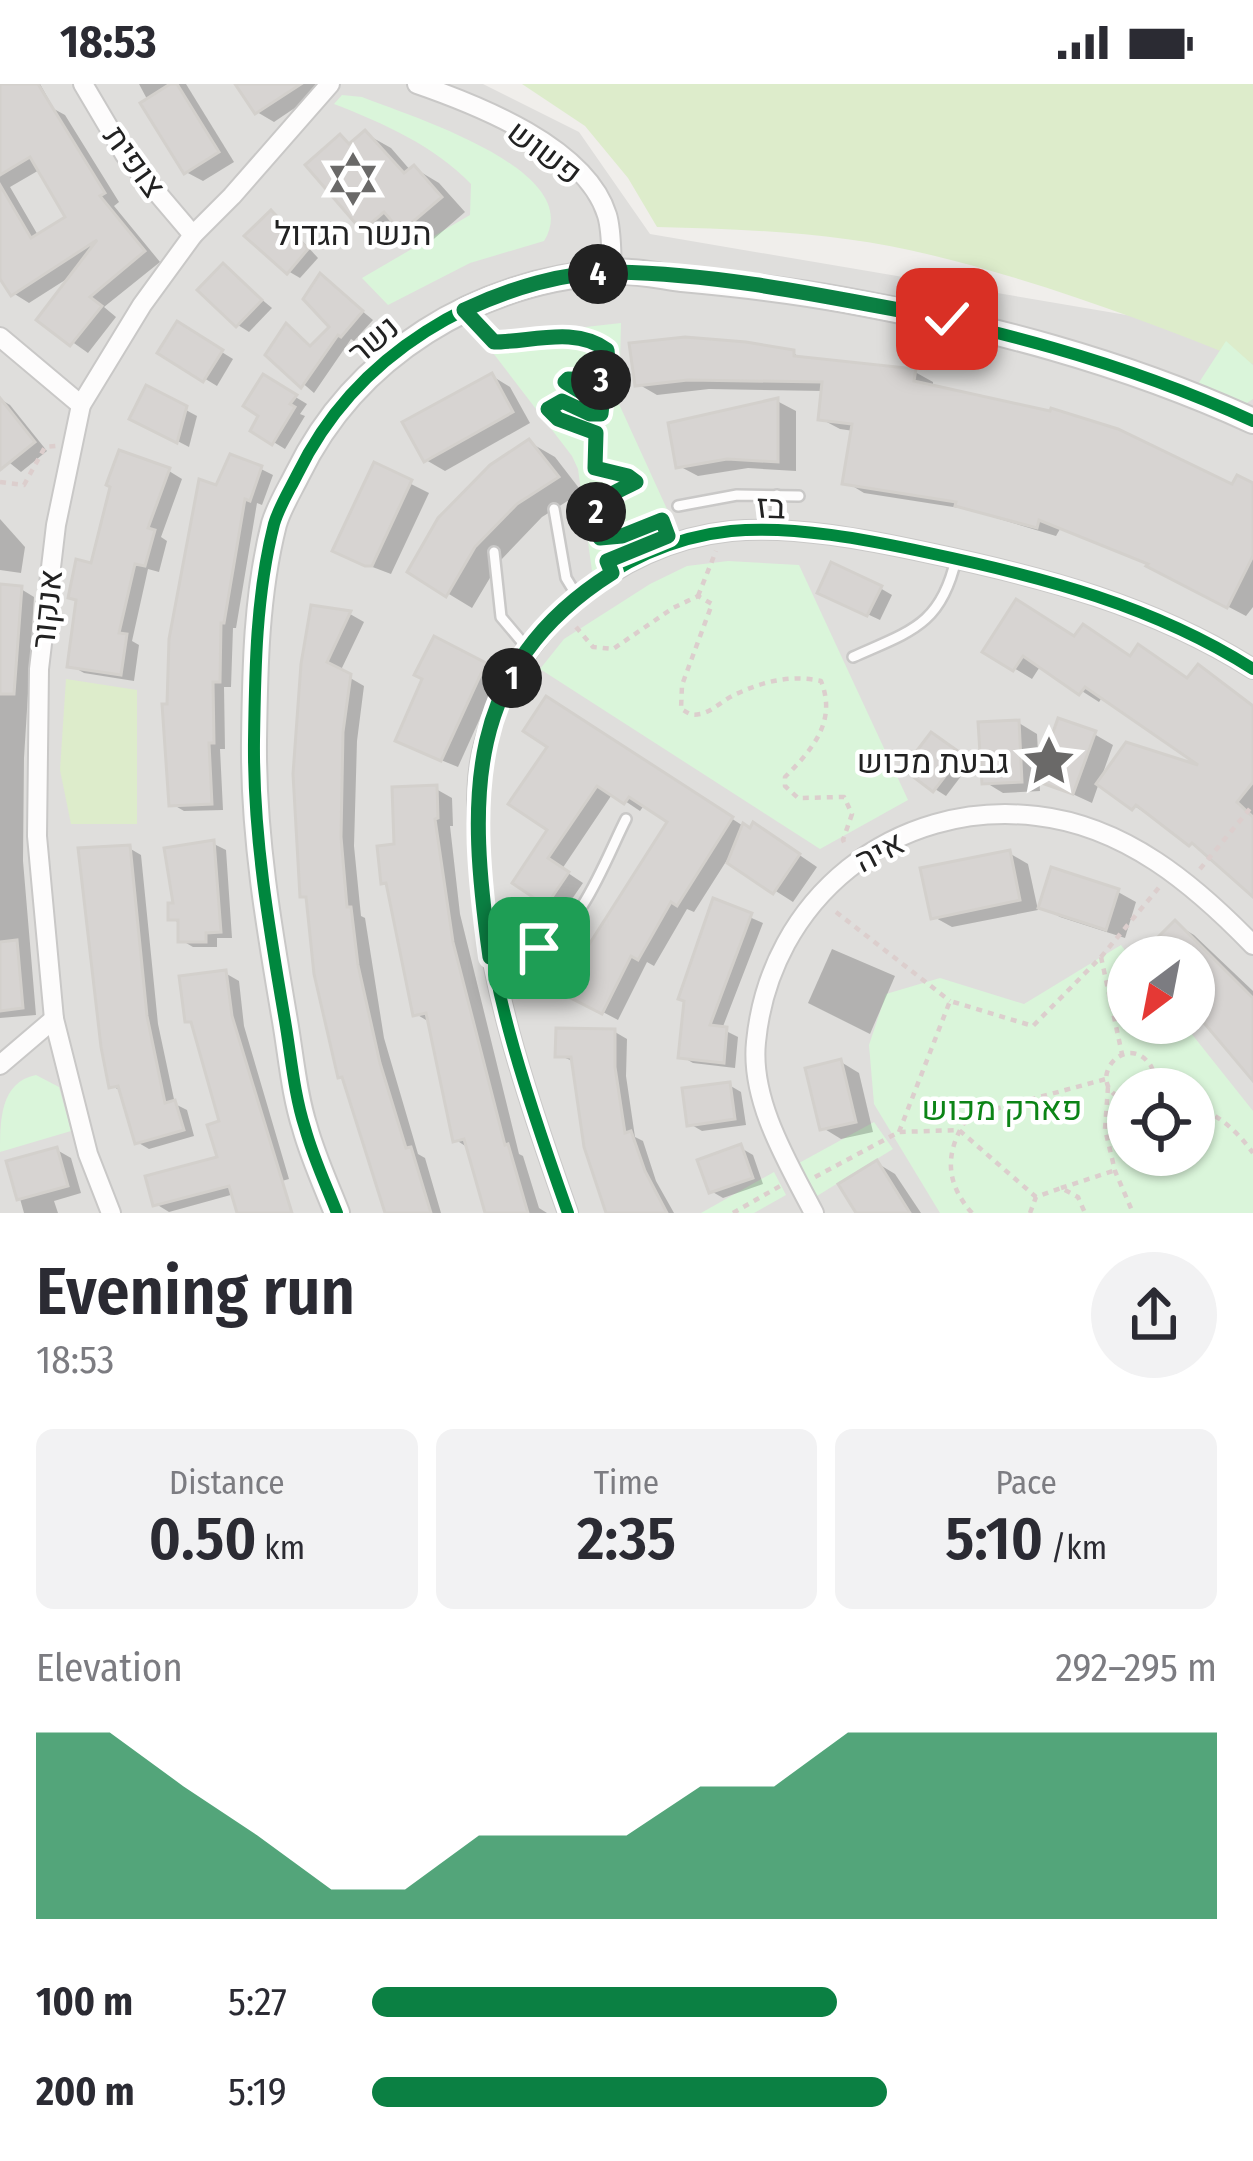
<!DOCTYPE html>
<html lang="en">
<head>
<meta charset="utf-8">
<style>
  :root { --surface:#fff; --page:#f2f2f3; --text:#2b2b33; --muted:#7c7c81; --accent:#0b8043 }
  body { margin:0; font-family:"Fira Sans Condensed",Heebo,sans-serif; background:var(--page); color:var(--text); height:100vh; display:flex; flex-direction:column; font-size:45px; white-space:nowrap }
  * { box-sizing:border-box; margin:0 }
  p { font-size:39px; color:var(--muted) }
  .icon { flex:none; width:66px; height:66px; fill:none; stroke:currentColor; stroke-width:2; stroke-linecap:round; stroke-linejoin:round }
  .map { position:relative; height:1129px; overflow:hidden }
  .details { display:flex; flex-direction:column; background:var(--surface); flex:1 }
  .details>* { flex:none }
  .needle { width:78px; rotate:212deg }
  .controls { position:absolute; left:1107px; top:852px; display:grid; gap:24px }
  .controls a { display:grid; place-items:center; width:108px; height:108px; border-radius:50%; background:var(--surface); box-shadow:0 3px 9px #0004; font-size:60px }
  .pin { position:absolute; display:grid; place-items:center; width:102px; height:102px; color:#fff; margin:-51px; border-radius:24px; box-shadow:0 6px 18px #0006 }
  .km { position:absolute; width:60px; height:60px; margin:-30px; border-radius:50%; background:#222; color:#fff; font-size:33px; line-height:60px; text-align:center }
  .round { display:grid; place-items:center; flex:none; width:126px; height:126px; border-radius:63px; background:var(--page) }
  .overview { display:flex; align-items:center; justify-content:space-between; height:204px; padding:0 36px }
  h1 { font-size:66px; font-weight:600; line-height:90px }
  .figures { display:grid; grid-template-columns:repeat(3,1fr); gap:18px; height:204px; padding:12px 36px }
  .figures div { display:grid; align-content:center; border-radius:18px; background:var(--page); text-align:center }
  .figures b { font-size:60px; font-weight:600 }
  .figures small { font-size:33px; font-weight:400 }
  .figures p { font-size:33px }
  .chart { height:336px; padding:24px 36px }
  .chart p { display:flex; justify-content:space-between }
  .chart svg { width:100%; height:216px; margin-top:12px; fill:var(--accent); opacity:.7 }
  ul { padding:0 36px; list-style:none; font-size:39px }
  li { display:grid; grid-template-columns:192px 144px 1fr; align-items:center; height:90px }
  li i { height:30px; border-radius:15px; background:var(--accent) }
  .status { display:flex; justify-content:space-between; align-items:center; height:84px; padding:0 60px; background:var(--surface); direction:ltr }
  .status svg { height:33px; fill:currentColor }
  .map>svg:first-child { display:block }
  .residential { fill:#dfdedc; fill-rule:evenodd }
  .grass { fill:#ddeccb }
  .park { fill:#daf5da; fill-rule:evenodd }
  .shadow { fill:#0003; fill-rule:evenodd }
  .building { fill:#d7d4d2; stroke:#d3d0cc; stroke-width:3 }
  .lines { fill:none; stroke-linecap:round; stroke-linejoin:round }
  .service-casing { stroke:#c9c8c7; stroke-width:14 }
  .minor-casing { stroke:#c9c8c7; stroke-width:22 }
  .tertiary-casing { stroke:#c9c8c7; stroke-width:28 }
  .path { stroke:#dccecd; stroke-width:4.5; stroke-dasharray:6 6; stroke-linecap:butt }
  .service { stroke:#fdfcfc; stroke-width:9 }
  .minor { stroke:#fdfcfc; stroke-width:18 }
  .tertiary { stroke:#fdfcfc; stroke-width:24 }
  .cycleway-casing { stroke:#fff; stroke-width:20 }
  .cycleway { stroke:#00873e; stroke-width:12 }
  .route-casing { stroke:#fff; stroke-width:24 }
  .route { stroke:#0b8043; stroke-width:15 }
  .labels { text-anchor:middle; stroke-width:9; stroke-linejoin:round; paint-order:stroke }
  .street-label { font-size:33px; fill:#222; stroke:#fff }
  .poi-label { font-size:33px; fill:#222; stroke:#fff }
  .park-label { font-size:33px; fill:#0c8416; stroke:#fff }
</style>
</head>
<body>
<div class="status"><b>18:53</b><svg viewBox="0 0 49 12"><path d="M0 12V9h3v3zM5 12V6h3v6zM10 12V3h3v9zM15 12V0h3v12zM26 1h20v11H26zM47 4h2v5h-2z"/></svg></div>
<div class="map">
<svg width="1253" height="1129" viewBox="0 0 1253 1129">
  <rect width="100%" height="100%" fill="#f0eeeb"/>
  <!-- residential -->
  <path class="residential" d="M0,0H483L579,48L650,150L1197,243L1253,264V1129H0ZM1128,873H1194V939H1128ZM1128,1005H1194V1071H1128Z"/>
  <!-- grass -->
  <g class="grass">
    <path d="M522,0H1253V280C1147,237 1042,198 931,171C843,149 748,145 657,143L628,94L585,42Z"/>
    <path d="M66,595L137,606V740H71L60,686Z"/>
  </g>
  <!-- park -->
  <g class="park">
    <path d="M342,11L362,13C409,32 588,86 544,157L470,179L388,221L362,194L470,131L471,100C435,62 383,39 334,20Z"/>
    <path d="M621,239L619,320L682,458L592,487L578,385L572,372L490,265L541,248Z"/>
    <path d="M1226,257L1253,281V315L1238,325L1198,300Z"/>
    <path d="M728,477L799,481L908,716L820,765L540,585L564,555L650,500L687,482Z"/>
    <path d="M1121,861L1130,873L1128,939H1183L1253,1027V1129H940L874,1020L869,961L886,910L940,894L1024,920ZM1128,1005H1194V1071H1128Z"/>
    <path d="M36,991L59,1003L71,1047L0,1068C0,1037 0,998 36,991Z"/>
    <path d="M874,1038L893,1065L817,1112L799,1079Z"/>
    <path d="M774,1088L786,1111L754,1129H701Z"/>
  </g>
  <!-- shadow -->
  <g class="shadow">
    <path d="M0,0H40L54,25L65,31L119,118L114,122L160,178L104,223L116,233L88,269L40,235L73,191L29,219L13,209L0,188ZM41,85L69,133L39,153L10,103Z"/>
    <path d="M139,0H186L234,78L203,97L186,88Z"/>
    <path d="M238,0H315L320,7L274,38L257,28Z"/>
    <path d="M366,50L391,64L411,87L414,84L439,99L465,128L428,160L404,146L389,159L364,144L340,54L353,61Z"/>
    <path d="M272,130L284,137L318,174L300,194L288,187Z"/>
    <path d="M223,183L272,224L249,248L238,241Z"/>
    <path d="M321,193L373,236L354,257L351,255L314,309L269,270L287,243L313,263L333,243Z"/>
    <path d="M178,241L233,275L217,302L161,268Z"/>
    <path d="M793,269L805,276L915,288L933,298V304L1234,404L1253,402V523L1246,532L1149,481L1060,445L1056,452L966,425L864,409L846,398L854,347L840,345L821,335L824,307L709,305L657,311L638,300Z"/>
    <path d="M492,292L510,303L530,339L445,387L426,376Z"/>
    <path d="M264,294L307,320L300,330L305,332L285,365L254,346L262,330Z"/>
    <path d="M147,305L197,332L189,363L133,334Z"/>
    <path d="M0,315L10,321L47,367L21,388L0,371Z"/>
    <path d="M777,317L796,327V387L748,384L698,392L679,382Z"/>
    <path d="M529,358L555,373L582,408L542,433L500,477L472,524L411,487Z"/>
    <path d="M375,382L429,409L391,490L354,476Z"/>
    <path d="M261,385L273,391L262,421L257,419L236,544H233L231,603H224L225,665H220L223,726L184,727L172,720L170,623L218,405Z"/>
    <path d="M169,387L182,395L161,453L167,457L159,488L148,485L132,557L139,561L134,597L84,589L70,581L93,482Z"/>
    <path d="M0,435L25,463L21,489L0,486Z"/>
    <path d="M0,503L21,505L34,513L24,674L23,777L36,931L0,934Z"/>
    <path d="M880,504L892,511L880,536L833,514Z"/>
    <path d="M314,524L350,530L364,538L340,588L364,602L357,657L354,762L361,832L365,834L384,954L418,1070L425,1074L441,1129H386L310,815L303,812Z"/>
    <path d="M1076,555L1253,622V809L1210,771L1099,699L1092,719L1040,695L1094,650L1113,661L1100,697L1211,688L1103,612L1099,618L1041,581L1032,595L986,567Z"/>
    <path d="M435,556L500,590L458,683L414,665Z"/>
    <path d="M562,625L751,747L773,753L817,783L793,818L727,776L694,828L687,825L654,882L647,878L618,936L567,909L671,738L645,720L640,727L613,709L562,785L583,799L563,828L516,798L551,745V662Z"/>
    <path d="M1019,639L1037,650L1040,707L1003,709L985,698Z"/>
    <path d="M944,658L971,679L946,712L935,705Z"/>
    <path d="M436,705L452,714L453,742H450L460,830L519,1070L523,1072L539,1124L547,1129H489L470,1065L456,1056L431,939L416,930L390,801L384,798L398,763Z"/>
    <path d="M214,760L226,766L232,854H217V863H193L181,856V840L171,834Z"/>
    <path d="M129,764L141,771L158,940L175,1020L187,1026L194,1052L149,1065L137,1058L121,1007L112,1002Z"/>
    <path d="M1009,769L1028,780L1038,826L952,843L934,833Z"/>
    <path d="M1118,808L1136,818L1125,854L1060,833L1042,823Z"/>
    <path d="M715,818L763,839L722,945L738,953L735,984L693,979L681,972Z"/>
    <path d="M1176,840L1194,851L1253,907V992L1194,922V873H1145Z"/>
    <path d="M832,865L895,892L870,950L808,919Z"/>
    <path d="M225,889L239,897L244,942L289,1095L169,1128L156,1120L221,1075Z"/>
    <path d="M615,948L627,955L626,992L635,1053L643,1057L656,1097L674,1129H608L606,1126L575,978L558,971Z"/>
    <path d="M841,978L859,989L873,1048L841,1055L823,1044Z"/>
    <path d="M729,1001L741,1008L746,1041L702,1047L690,1040Z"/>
    <path d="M741,1064L753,1071L763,1100L723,1114L711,1107Z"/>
    <path d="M57,1066L71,1074L81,1109L54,1117L58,1129H24L10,1079Z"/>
    <path d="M877,1079L895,1090L921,1129H860L842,1101Z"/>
  </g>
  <!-- building -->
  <g class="building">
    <path d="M0,0H38L105,109L100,112L145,167L90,213L102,222L70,262L36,236L97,156L11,212L0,195V101L31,154L65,133L30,73L0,91Z"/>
    <path d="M170,0H177L219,68L184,90L140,19Z"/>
    <path d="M235,0H301L255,30Z"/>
    <path d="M365,46L404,89L414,81L442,113L401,148L384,128L362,147L305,81L340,50L349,60Z"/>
    <path d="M271,126L308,165L287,190L244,152Z"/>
    <path d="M223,179L262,216L236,243L197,206Z"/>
    <path d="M320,189L363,227L341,253L338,251L301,304L265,271L286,239L310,262L329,243L303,215Z"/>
    <path d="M177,237L223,266L203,298L157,269Z"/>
    <path d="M685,253L746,258L794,266V272L916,285L914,297L1050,327L1051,324L1118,345L1232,400L1237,391L1253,399V472L1227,524L1146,482L1148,480L1039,436L1037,444L955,422L956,418L842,400L852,340L818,336L822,298L688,296L635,302L629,259Z"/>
    <path d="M492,289L513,328L424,378L402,338Z"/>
    <path d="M263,290L297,311L290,320L295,323L272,361L250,347L258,332L243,322Z"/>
    <path d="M146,301L187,322L177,359L129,335Z"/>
    <path d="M0,314L35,358L0,386Z"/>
    <path d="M778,314V378L727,375L676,384L668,339Z"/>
    <path d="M529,355L559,393L517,420L475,463L446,513L407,488L438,434L490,381Z"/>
    <path d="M119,366L170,384L148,444L155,446L145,482L135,480L119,549L127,550L121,591L67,583L76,516L68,514L76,475L91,479L110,403L106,401Z"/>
    <path d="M230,370L262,382L250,417L245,415L224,539H221L220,598H213L214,659H209L212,720L169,722L162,620H167L169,555L199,395L216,401Z"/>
    <path d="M374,378L412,396L372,482H365L332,467Z"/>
    <path d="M831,478L882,502L867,532L817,509Z"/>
    <path d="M0,500L22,502L14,610H0Z"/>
    <path d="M1016,515L1074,552L1083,540L1130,572L1138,560L1187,594L1198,580L1253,622V698L1237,718L1253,733V813L1192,759L1189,762L1136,721L1132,726L1096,700L1126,658L1198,681L1085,603L1079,611L1023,572L1013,587L982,568Z"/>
    <path d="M311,521L351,527L327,578L351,590L343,648L341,753L347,823H351L358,881L380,979L406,1064L411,1063L431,1129H385L342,993L338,994L314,890L306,813H300L293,690L301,580Z"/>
    <path d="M434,552L486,579L441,677L395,657L422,595L414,591Z"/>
    <path d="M546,612L733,733L677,822L671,818L638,876L631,872L602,930L563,910L583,870L667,738L629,713L624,720L597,702L548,774L569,788L546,822L512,799L547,746L508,720L547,663L523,647Z"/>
    <path d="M1058,634L1096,647L1073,710L1036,697Z"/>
    <path d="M1019,636L1022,698L982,700L978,638Z"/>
    <path d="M931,648L962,670L933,708L903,685Z"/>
    <path d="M437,701L438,734L435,735L453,858L505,1061L508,1060L528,1129H485L464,1055L453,1058L426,929L413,932L386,799L381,800L377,762L394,760L392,703Z"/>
    <path d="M753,738L800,770L773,810L727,779L743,739L750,744Z"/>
    <path d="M214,756L221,848L206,849V858H178V836H168V819H173L164,764Z"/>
    <path d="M130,761L147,932L165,1019L175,1016L184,1046L135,1060L118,1002L109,1004L101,963L78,764Z"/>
    <path d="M1010,766L1020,816L931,835L920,784Z"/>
    <path d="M1051,783L1119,805L1106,846L1038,824Z"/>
    <path d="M713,814L752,829L710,941L727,943L724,979L678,974L684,917L678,915Z"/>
    <path d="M1175,836L1253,914V997L1194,927V873H1138Z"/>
    <path d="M17,856L23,924L0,927V858Z"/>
    <path d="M226,886L232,932L292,1129H237L229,1102L153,1122L145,1092L217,1073L207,1041L219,1037L191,938H185L179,892Z"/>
    <path d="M556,944L615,945V983L625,1049L631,1047L645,1087L667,1129H606L584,1063L571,973H555Z"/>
    <path d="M841,975L856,1038L820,1046L805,984Z"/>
    <path d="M730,998L735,1035L687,1042L682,1004Z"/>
    <path d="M741,1060L753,1094L709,1109L697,1076Z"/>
    <path d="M57,1063L68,1102L17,1116L6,1077Z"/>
    <path d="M877,1076L910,1129H856L838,1100Z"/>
  </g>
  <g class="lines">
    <!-- service casing -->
    <g class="service-casing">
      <g id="service">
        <path d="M678,422L737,411L799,412"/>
        <path d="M554,425L566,494L577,512"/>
        <path d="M775,448L777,411"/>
        <path d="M494,468L501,533L528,565"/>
        <path d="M853,573C911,547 941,541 956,475"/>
        <path d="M494,873C509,870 527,868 541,862C581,846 607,772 626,735"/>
      </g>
    </g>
    <!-- minor casing -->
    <g class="minor-casing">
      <g id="minor">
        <path d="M83,0L125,71L193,151"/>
        <path d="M417,0C478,21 586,63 607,131C612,147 611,170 612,187"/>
        <path d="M0,253L81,321"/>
        <path d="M0,981L54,935"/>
        <path d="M111,1129L88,1070L54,935L37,752L39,585L56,441L81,321L142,221L193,151L232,112L330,0"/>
        <path d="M568,1129C525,1008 484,888 478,759C477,726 475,692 484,660C514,548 614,459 731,447C793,441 869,456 929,469C1043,493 1154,522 1253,585"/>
        <path d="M814,1129C788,1079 750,1017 756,958C770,814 895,715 1037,732C1125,742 1194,800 1253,861"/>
      </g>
    </g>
    <!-- tertiary casing -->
    <g class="tertiary-casing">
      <path id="tertiary" d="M337,1129C326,1101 313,1073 305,1044C294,1010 291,972 285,937C269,844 253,751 254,657C255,584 256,511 274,440C279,423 289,407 297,391C355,271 478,196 610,188C633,186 659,192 682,195C737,200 790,206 844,216C986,242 1122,277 1253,337"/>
    </g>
    <!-- path -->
    <g class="path">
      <path d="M479,244L494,258C531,258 575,242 607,266L609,287L603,295H568L565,298L602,321L601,330H590L563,317L548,325L558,335L596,349L595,384L627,392L636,398C603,414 593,416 600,454L622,452L662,436L664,442"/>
      <path d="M0,398L24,401L45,363L56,362"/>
      <path d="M698,512L716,467"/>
      <path d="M576,543L593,563L613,565L673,524L698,512L712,520L682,601L681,625C689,629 690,632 700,630C712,628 723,616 734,611C762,598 790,590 821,597C837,637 813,665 785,693V702L798,714L844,713L852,730L843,756L846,762"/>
      <path d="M1200,785L1253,721"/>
      <path d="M836,828L950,917"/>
      <path d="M1101,873L1161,801"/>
      <path d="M1108,1003L1105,1045L1115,1087L1133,1129"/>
      <path d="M1128,1017C1081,1003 1121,949 1147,977C1156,986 1154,995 1151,1005"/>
      <path d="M1194,1021C1220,1032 1237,1047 1253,1069"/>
      <path d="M899,1048L950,917L1033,942L1101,873L1122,970"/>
      <path d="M815,1093L899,1048L959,1046L1036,1113"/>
      <path d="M1061,1104L1113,1087"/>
      <path d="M733,1129L780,1102"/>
      <path d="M972,1129C947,1101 944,1072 964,1039L999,1024L1106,995"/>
      <path d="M1030,1129L1036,1113L1061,1104L1078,1113L1085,1129"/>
    </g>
    <!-- service -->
    <use href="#service" class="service"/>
    <!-- minor -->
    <use href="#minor" class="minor"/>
    <!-- tertiary -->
    <use href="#tertiary" class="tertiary"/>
    <!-- cycleway casing -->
    <g class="cycleway-casing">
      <g id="cycleway">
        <path d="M337,1129C326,1101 313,1073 305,1044C294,1010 291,972 285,937C269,844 253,751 254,657C255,584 256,511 274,440C279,423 289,407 297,391C355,271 478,196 610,188C633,186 659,192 682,195C737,200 790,206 844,216C986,242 1122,277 1253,337"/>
        <path d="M568,1129C525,1008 484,888 478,759C477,726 475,692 484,660C514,548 614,459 731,447C793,441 869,456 929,469C1043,493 1154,522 1253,585"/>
      </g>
    </g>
    <!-- cycleway -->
    <use href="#cycleway" class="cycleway"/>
  </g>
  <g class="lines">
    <!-- route casing -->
    <g class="route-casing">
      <path id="route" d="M539,864L490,873C468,716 462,584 612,489L607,477L668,452L662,436L622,452L600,454C593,416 603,414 636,398L628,392L595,384L596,349L558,335L548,325L562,317L590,330H601L602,321L565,298L568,295L603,296L609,287L607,266C575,242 531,258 494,258L464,226C509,205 565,187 616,188C727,190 838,215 947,235"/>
    </g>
    <!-- route -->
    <use href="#route" class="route"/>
  </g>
  <!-- icons -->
  <defs>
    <g id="synagogue-bare" transform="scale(4.14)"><path d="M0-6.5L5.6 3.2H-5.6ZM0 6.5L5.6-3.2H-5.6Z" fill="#6a6968" stroke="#fff" stroke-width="2.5" paint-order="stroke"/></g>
    <g id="sight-bare" transform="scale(4.14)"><path d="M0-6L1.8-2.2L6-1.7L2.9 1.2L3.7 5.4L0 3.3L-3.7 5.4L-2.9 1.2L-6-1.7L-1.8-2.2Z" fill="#6a6968" stroke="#fff" stroke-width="2.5" paint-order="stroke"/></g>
  </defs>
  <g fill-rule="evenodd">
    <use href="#synagogue-bare" x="353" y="95"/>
    <use href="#sight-bare" x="1049" y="677"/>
  </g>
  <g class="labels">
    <!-- street labels -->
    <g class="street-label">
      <text transform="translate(545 68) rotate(37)" y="12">פשוש</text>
      <text transform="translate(135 77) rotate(54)" y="12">צופית</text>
      <text transform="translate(373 255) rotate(-40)" y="12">נשר</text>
      <text transform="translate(771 422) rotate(2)" y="12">בז</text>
      <text transform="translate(46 525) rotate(-84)" y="12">אנקור</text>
      <text transform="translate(879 767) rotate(-27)" y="12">איה</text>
    </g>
    <!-- poi labels -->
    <g class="poi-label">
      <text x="353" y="161">הנשר הגדול</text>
      <text x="1009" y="689" text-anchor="end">גבעת מכוש</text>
    </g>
    <!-- park labels -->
    <g class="park-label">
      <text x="1002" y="1036">פארק מכוש</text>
    </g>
  </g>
</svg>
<div class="controls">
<a><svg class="needle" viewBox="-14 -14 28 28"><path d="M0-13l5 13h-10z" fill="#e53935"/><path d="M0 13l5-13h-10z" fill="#7c7c81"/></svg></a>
<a><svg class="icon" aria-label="locate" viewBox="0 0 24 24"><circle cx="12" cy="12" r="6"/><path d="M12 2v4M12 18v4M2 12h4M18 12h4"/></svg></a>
</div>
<div class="pin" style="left:539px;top:864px;background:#1e9e55"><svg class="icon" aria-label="arrive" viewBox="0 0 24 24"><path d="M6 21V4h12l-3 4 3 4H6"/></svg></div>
<div class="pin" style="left:947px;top:235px;background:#d93025"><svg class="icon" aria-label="check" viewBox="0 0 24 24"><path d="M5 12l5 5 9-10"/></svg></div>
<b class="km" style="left:512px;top:594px">1</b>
<b class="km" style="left:596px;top:428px">2</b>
<b class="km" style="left:601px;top:296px">3</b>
<b class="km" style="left:598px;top:190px">4</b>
</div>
<section class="details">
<div class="overview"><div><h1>Evening run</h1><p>18:53</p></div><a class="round"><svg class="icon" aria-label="share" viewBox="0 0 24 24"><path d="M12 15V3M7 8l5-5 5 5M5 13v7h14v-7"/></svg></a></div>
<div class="figures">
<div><p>Distance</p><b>0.50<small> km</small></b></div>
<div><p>Time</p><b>2:35</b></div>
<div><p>Pace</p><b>5:10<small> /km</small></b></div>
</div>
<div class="chart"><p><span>Elevation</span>292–295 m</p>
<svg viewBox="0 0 160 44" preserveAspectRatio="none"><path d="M0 44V6L10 6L20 17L30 27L40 38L50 38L60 27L70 27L80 27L90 17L100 17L110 6L120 6L130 6L140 6L150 6L160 6V44z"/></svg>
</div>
<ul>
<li><b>100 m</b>5:27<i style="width:55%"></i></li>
<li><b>200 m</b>5:19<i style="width:61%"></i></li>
</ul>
</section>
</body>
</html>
